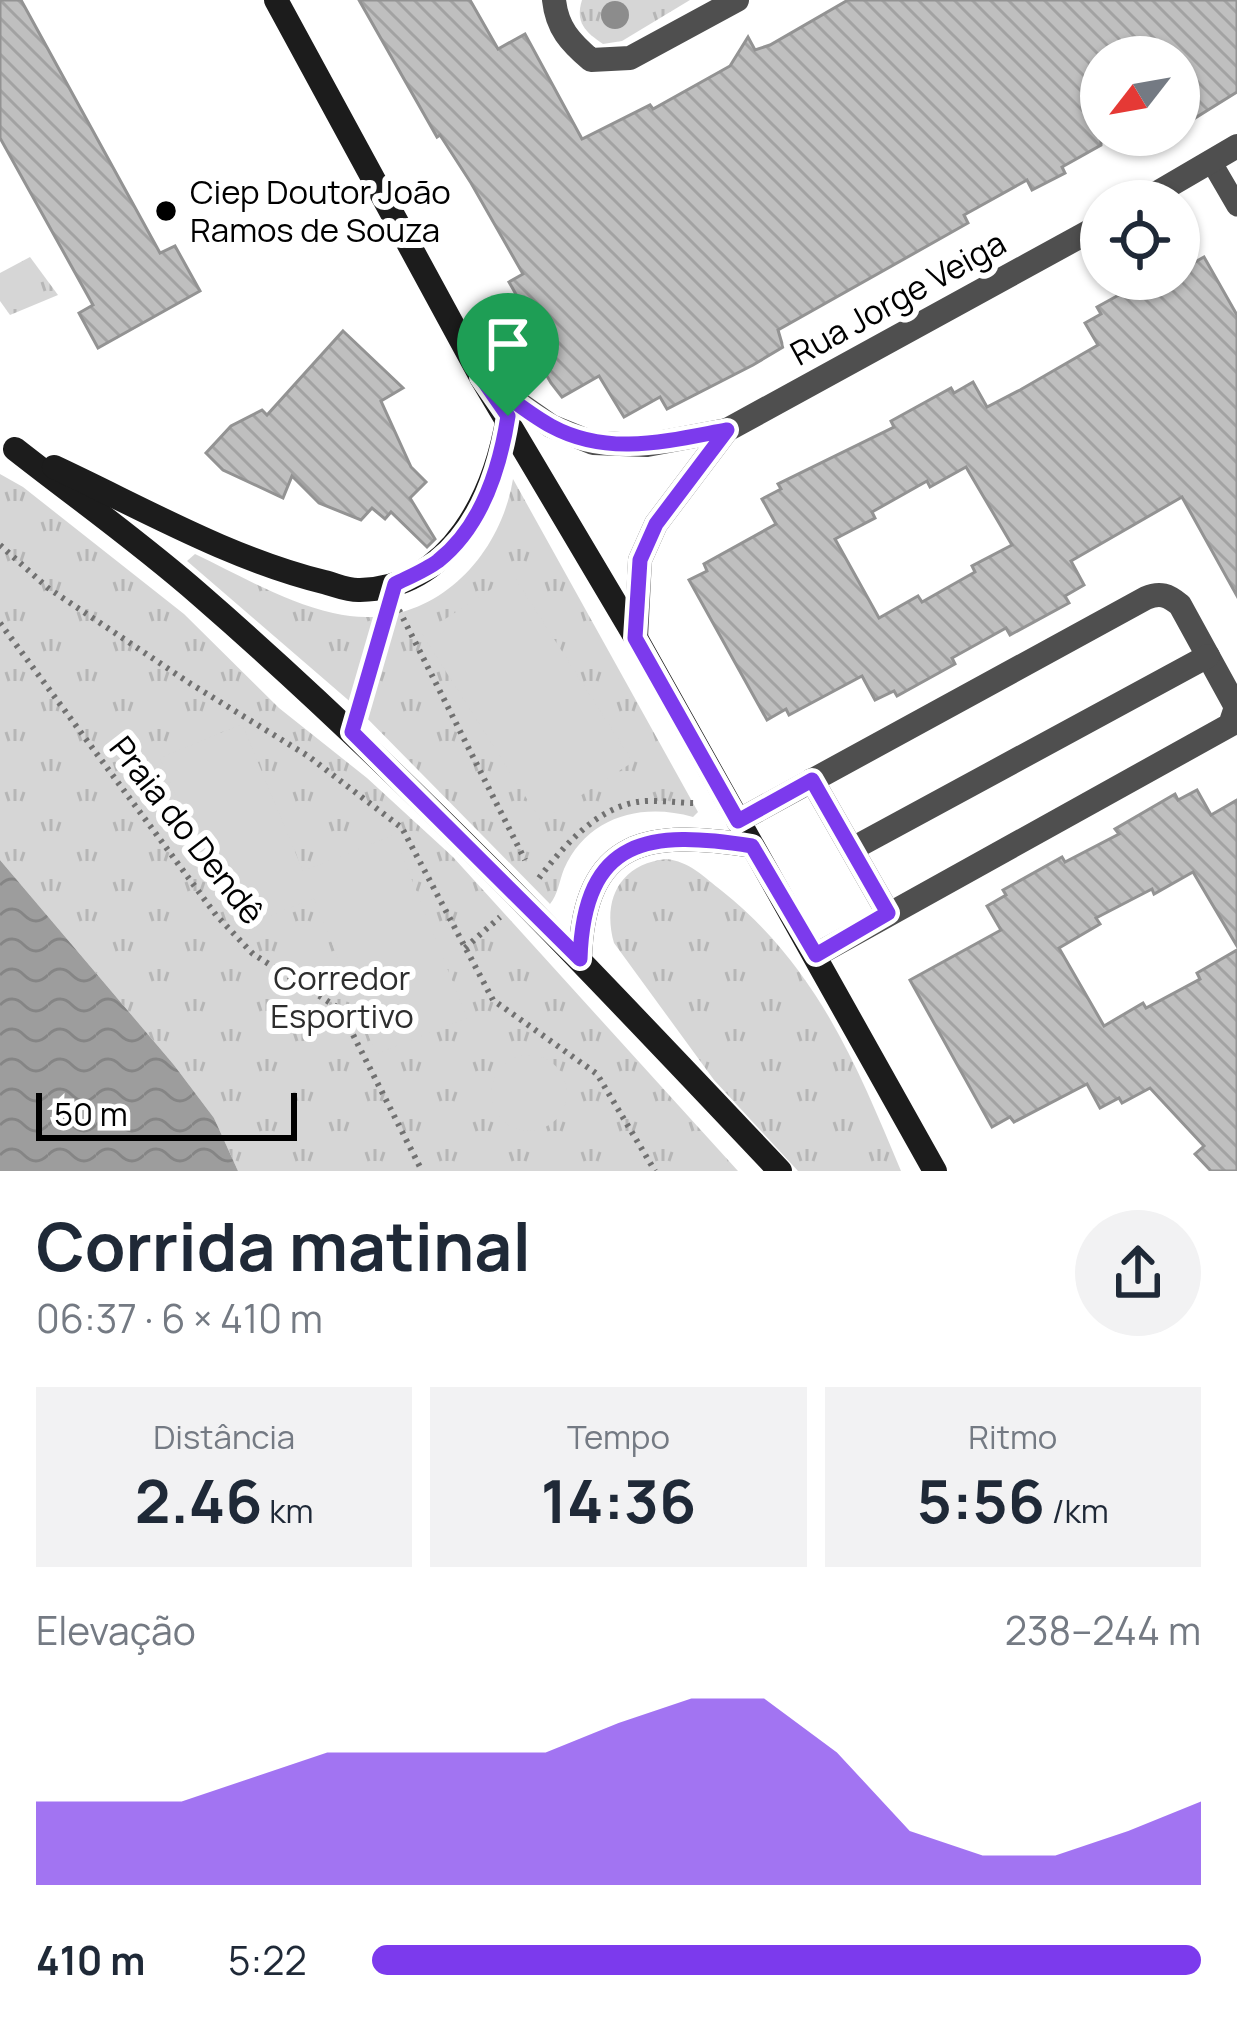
<!DOCTYPE html>
<html lang="pt">
<head>
<meta charset="utf-8">
<style>
  :root { --surface:#fff; --page:#f2f2f3; --text:#1f2937; --muted:#747a83; --accent:#7c3aed }
  body { margin:0; font-family:Manrope,sans-serif; background:var(--page); color:var(--text); height:100vh; display:flex; flex-direction:column; font-size:45px; white-space:nowrap }
  * { box-sizing:border-box; margin:0 }
  p { font-size:39px; color:var(--muted) }
  .icon { flex:none; width:66px; height:66px; fill:none; stroke:currentColor; stroke-width:2; stroke-linecap:round; stroke-linejoin:round }
  .map { position:relative; height:1171px; overflow:hidden }
  .side { display:flex; flex-direction:column; background:var(--surface); flex:1 }
  .side>* { flex:none }
  .needle { width:78px; rotate:239deg }
  .tools { position:absolute; left:1080px; top:36px; display:grid; gap:24px }
  .tools a { display:grid; place-items:center; width:120px; height:120px; border-radius:50%; background:var(--surface); box-shadow:0 3px 9px #0004; font-size:60px }
  .scale { position:absolute; left:36px; bottom:30px; width:261px; box-sizing:border-box; padding-left:12px; border:6px solid #000; border-top:0; font-size:33px; line-height:42px; white-space:nowrap; color:#000; -webkit-text-stroke:9px #fff; paint-order:stroke }
  .pin { position:absolute; display:grid; place-items:center; width:102px; height:102px; color:#fff; margin:-123px -51px; border-radius:50% 50% 50% 0; rotate:-45deg; box-shadow:0 0 12px #0007 }
  .pin .icon { rotate:45deg }
  .round { display:grid; place-items:center; flex:none; width:126px; height:126px; border-radius:63px; background:var(--page) }
  .head { display:flex; align-items:center; justify-content:space-between; height:204px; padding:0 36px }
  h1 { font-size:66px; font-weight:700; line-height:90px }
  .stats { display:grid; grid-template-columns:repeat(3,1fr); gap:18px; height:204px; padding:12px 36px }
  .stats div { display:grid; align-content:center; border-radius:0px; background:var(--page); text-align:center }
  .stats b { font-size:60px; font-weight:700 }
  .stats small { font-size:33px; font-weight:400 }
  .stats p { font-size:33px }
  .chart { height:336px; padding:24px 36px }
  .chart p { display:flex; justify-content:space-between }
  .chart svg { width:100%; height:216px; margin-top:12px; fill:var(--accent); opacity:.7 }
  ul { padding:0 36px; list-style:none; font-size:39px }
  li { display:grid; grid-template-columns:192px 144px 1fr; align-items:center; height:90px }
  li i { height:30px; border-radius:15px; background:var(--accent) }
  .map>svg:first-child { display:block }
  .park { fill:url(#park-tufts) }
  .garden { fill:#d6d6d6 }
  .water { fill:url(#water-waves) }
  .building { fill:url(#building-back-hatch); stroke:#939393; stroke-width:3; fill-rule:evenodd }
  .lines { fill:none; stroke-linecap:round; stroke-linejoin:round }
  .path { stroke:#717171; stroke-width:6; stroke-dasharray:3 6; stroke-linecap:butt }
  .service { stroke:#4f4f4f; stroke-width:21 }
  .minor { stroke:#4f4f4f; stroke-width:24 }
  .secondary { stroke:#1c1c1c; stroke-width:24 }
  .tree { fill:#8c8c8c }
  .route-casing { stroke:#fff; stroke-width:24 }
  .route { stroke:#7c3aed; stroke-width:15 }
  .poi-dot { fill:#000; stroke:#fff; stroke-width:4.5 }
  .labels { text-anchor:middle; stroke-width:12; stroke-linejoin:round; paint-order:stroke }
  .poi-label { font-size:33px; fill:#000; stroke:#fff; text-anchor:start }
  .street-label { font-size:33px; fill:#000; stroke:#fff }
  .park-label { font-size:33px; fill:#2d2d2d; stroke:#fff }
</style>
</head>
<body>
<div class="map">
<svg width="1237" height="1171" viewBox="0 0 1237 1171">
  <defs>
    <pattern id="park-tufts" width="24" height="20" patternUnits="userSpaceOnUse" patternTransform="scale(3)"><rect width="24" height="20" fill="#d6d6d6"/><path d="M3 7l-1-3M5 7V3M7 7l1-3M15 17l-1-3M17 17v-4M19 17l1-3" fill="none" stroke="#b6b6b6"/></pattern>
    <pattern id="water-waves" width="16" height="10" patternUnits="userSpaceOnUse" patternTransform="scale(3)"><rect width="16" height="10" fill="#9d9d9d"/><path d="M0 5q4-4 8 0t8 0" fill="none" stroke="#858585"/></pattern>
    <pattern id="building-back-hatch" width="6" height="6" patternUnits="userSpaceOnUse" patternTransform="scale(3)"><rect width="6" height="6" fill="#bfbfbf"/><path d="M-1 5l2 2M0 0l6 6M5-1l2 2" fill="none" stroke="#a2a2a2"/></pattern>
  </defs>
  <rect width="100%" height="100%" fill="#fff"/>
  <!-- park -->
  <g class="park">
    <path d="M582,0H690L622,41L603,44C585,32 575,22 582,0Z"/>
    <path d="M30,257L58,295L10,315L0,301V273Z"/>
    <path d="M0,474L23,487L184,614L279,708L367,778L453,857L738,1171H238L214,1118L174,1065L0,860Z"/>
    <path d="M513,479L698,812L693,817C641,802 587,817 564,869C559,882 558,894 550,904L354,705L187,561L195,554C239,575 285,602 333,613C424,635 499,564 513,479Z"/>
    <path d="M666,859C689,861 704,877 722,891C816,966 856,1063 901,1171H798L714,1080L614,943C602,901 619,864 666,859Z"/>
  </g>
  <!-- garden -->
  <g class="garden">
    <path d="M513,575L633,762L541,821L422,634Z"/>
    <path d="M242,724L303,871L394,835L467,1018L376,1054L314,898L232,931L160,758Z"/>
    <circle cx="529" cy="1093" r="38"/>
  </g>
  <!-- water -->
  <path class="water" d="M0,860L174,1065L214,1118L238,1171H0Z"/>
  <!-- building -->
  <g class="building">
    <path d="M0,0H21L160,253L175,246L200,291L98,348L79,313L93,305L0,138Z"/>
    <path d="M359,0H470L498,49L525,34L582,139L650,105L653,109L730,66L748,37L755,50L770,45L848,0H1237V92L1179,128V57H1101V145L1062,167L1065,173L1032,190L1027,180L964,215L968,223L778,330L783,347L753,365L667,409L660,397L624,417L599,376L562,397L551,383L514,319L526,312L509,282L523,274L471,183L440,135L437,137Z"/>
    <path d="M1204,257L1237,315V596L1182,497L1071,561L1084,585L1065,596L1069,603L1010,635L1006,628L952,658L955,664L897,696L894,691L875,700L862,676L789,715L786,709L767,720L689,580L707,571L704,564L776,524L762,499L781,489L778,484L894,427L891,421L951,388L954,393L973,382L987,407L1020,390L1098,345L1085,323L1101,314L1097,307L1148,279H1179V271ZM966,467L1012,545L972,566L975,572L922,602L918,596L879,618L835,539L875,518L872,512L927,481L930,487Z"/>
    <path d="M343,331L403,388L381,401L411,467L426,482L410,498L435,539L427,547L391,512L385,519L372,508L361,520L319,503L292,476L283,498L223,470L206,453L231,426L262,410L267,415Z"/>
    <path d="M1197,790L1211,815L1237,800V946L1193,872L1154,894L1152,889L1096,918L1100,924L1059,948L1104,1026L1143,1003L1146,1008L1200,979L1197,973L1237,950V1171H1211L1195,1154L1204,1146L1150,1088L1122,1103L1119,1098L1100,1108L1087,1084L1014,1122L1010,1117L992,1127L910,980L1001,930L987,906L1006,895L1003,890L1062,857L1065,862L1119,834L1115,829L1175,794L1178,800Z"/>
  </g>
  <g class="lines">
    <!-- path -->
    <g class="path">
      <path d="M0,545L48,588L191,684L308,756L402,828L493,1000L597,1074L655,1171"/>
      <path d="M399,610L525,860"/>
      <path d="M0,623L216,915L253,954L340,1009L422,1171"/>
      <path d="M361,702L386,616"/>
      <path d="M539,878C563,847 595,809 637,802C655,799 677,803 695,803"/>
      <path d="M465,948L500,917"/>
    </g>
    <!-- service -->
    <path class="service" d="M1212,163L1237,206"/>
    <!-- minor -->
    <g class="minor">
      <path d="M554,0C557,28 570,42 591,60L630,58L737,0"/>
      <path d="M1143,201L1237,146"/>
      <path d="M481,377L551,426L593,443L647,445L727,430L1101,225"/>
      <path d="M636,638L640,560L656,524L727,430"/>
      <path d="M812,780L888,913"/>
      <path d="M738,821L1146,598C1160,592 1168,595 1180,605L1236,707L1230,725L816,955"/>
      <path d="M852,849L1208,656"/>
    </g>
    <!-- secondary -->
    <g class="secondary">
      <path d="M276,0L481,377L636,638L935,1171"/>
      <path d="M15,449C76,497 141,543 200,595C406,774 593,973 780,1171"/>
      <path d="M54,467C142,508 230,559 324,582C336,585 349,591 360,590C452,588 495,494 508,416"/>
      <path d="M580,959C584,836 650,830 752,846"/>
    </g>
  </g>
  <!-- trees -->
  <circle class="tree" cx="615" cy="15" r="14"/>
  <g class="lines">
    <!-- route casing -->
    <g class="route-casing">
      <path id="route" d="M481,377C504,393 527,413 551,426C608,457 667,441 727,430L656,524L640,560L635,638L738,821L812,780L888,913L816,955L752,846C650,830 584,836 580,959L352,732L395,584C409,577 426,570 438,561C481,527 500,468 508,416Z"/>
    </g>
    <!-- route -->
    <use href="#route" class="route"/>
  </g>
  <!-- markers -->
  <circle class="poi-dot" cx="166" cy="211" r="12"/>
  <g class="labels">
    <!-- poi labels -->
    <g class="poi-label">
      <text x="190" y="204">Ciep Doutor João<tspan x="190" dy="38">Ramos de Souza</tspan></text>
    </g>
    <!-- street labels -->
    <g class="street-label">
      <text transform="translate(898 298) rotate(-29)" y="12">Rua Jorge Veiga</text>
      <text transform="translate(187 830) rotate(52)" y="12">Praia do Dendê</text>
    </g>
    <!-- park labels -->
    <g class="park-label">
      <text x="342" y="990">Corredor<tspan x="342" dy="38">Esportivo</tspan></text>
    </g>
  </g>
</svg>
<div class="tools">
<a><svg class="needle" viewBox="-14 -14 28 28"><path d="M0-13l5 13h-10z" fill="#e53935"/><path d="M0 13l5-13h-10z" fill="#747a83"/></svg></a>
<a><svg class="icon" aria-label="locate" viewBox="0 0 24 24"><circle cx="12" cy="12" r="6"/><path d="M12 2v4M12 18v4M2 12h4M18 12h4"/></svg></a>
</div>
<div class="scale">50 m</div>
<div class="pin" style="left:508px;top:416px;background:#1e9e55"><svg class="icon" aria-label="arrive" viewBox="0 0 24 24"><path d="M6 21V4h12l-3 4 3 4H6"/></svg></div>
</div>
<section class="side">
<div class="head"><div><h1>Corrida matinal</h1><p>06:37 · 6 × 410 m</p></div><a class="round"><svg class="icon" aria-label="share" viewBox="0 0 24 24"><path d="M12 15V3M7 8l5-5 5 5M5 13v7h14v-7"/></svg></a></div>
<div class="stats">
<div><p>Distância</p><b>2.46<small> km</small></b></div>
<div><p>Tempo</p><b>14:36</b></div>
<div><p>Ritmo</p><b>5:56<small> /km</small></b></div>
</div>
<div class="chart"><p><span>Elevação</span>238–244 m</p>
<svg viewBox="0 0 160 44" preserveAspectRatio="none"><path d="M0 44V27L10 27L20 27L30 22L40 17L50 17L60 17L70 17L80 11L90 6L100 6L110 17L120 33L130 38L140 38L150 33L160 27V44z"/></svg>
</div>
<ul>
<li><b>410 m</b>5:22<i style="width:100%"></i></li>
</ul>
</section>
</body>
</html>
